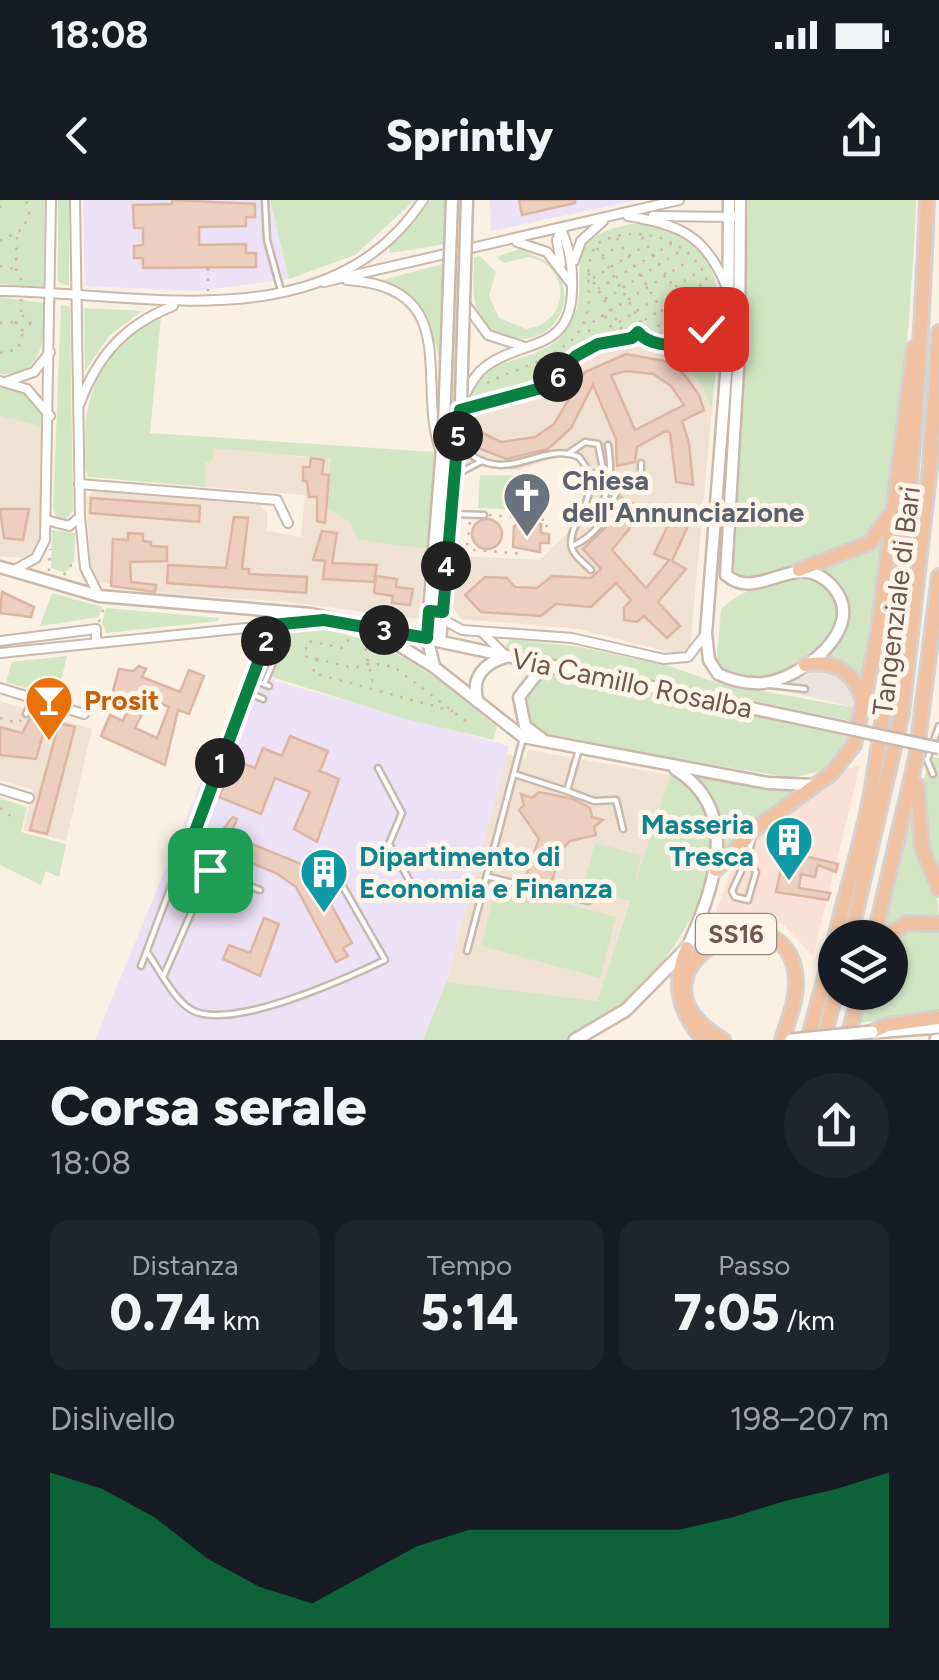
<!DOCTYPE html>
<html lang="it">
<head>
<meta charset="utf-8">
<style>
  :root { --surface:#171b24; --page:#20242c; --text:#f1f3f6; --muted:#9ea1a6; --accent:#0b8043 }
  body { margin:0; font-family:Figtree,sans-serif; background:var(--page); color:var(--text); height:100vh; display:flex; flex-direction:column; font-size:38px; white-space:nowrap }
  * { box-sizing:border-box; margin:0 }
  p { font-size:32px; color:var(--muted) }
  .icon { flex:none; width:55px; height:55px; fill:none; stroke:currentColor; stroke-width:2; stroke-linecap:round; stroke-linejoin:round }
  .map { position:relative; height:840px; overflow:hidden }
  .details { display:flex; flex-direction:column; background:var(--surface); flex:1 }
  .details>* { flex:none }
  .tools { position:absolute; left:818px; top:720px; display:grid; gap:20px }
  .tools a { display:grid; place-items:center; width:90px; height:90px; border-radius:50%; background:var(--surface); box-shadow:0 2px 8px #0004; font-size:50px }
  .pin { position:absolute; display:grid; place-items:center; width:85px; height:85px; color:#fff; margin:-42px; border-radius:20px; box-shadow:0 5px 15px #0006 }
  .km { position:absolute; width:50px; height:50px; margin:-25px; border-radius:50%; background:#222; color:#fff; font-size:28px; line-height:50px; text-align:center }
  .round { display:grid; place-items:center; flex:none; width:105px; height:105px; border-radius:52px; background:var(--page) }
  .overview { display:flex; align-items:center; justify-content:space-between; height:170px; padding:0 50px }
  h1 { font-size:55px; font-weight:800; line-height:75px }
  .figures { display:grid; grid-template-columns:repeat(3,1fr); gap:15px; height:170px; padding:10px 50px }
  .figures div { display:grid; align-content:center; border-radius:20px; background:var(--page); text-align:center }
  .figures b { font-size:50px; font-weight:800 }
  .figures small { font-size:28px; font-weight:400 }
  .figures p { font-size:28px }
  .chart { height:280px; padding:20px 50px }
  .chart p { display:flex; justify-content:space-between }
  .chart svg { width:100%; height:180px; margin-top:10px; fill:var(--accent); opacity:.7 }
  .status { display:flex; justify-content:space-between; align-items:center; height:70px; padding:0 50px; background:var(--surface); direction:ltr }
  .status svg { height:28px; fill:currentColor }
  header { display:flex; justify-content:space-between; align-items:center; height:130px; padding:0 50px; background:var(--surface); font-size:45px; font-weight:800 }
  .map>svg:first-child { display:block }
  .residential { fill:#f0e2d3 }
  .commercial { fill:#f9e1d9 }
  .industrial { fill:#eae3de }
  .education { fill:#ede1f6 }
  .green { fill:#d3e6c4 }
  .building { fill:#eccfbf; stroke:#ddb5a1; stroke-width:2.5; fill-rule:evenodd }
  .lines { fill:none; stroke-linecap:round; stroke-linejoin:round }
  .service-casing { stroke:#c9b8ac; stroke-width:9 }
  .minor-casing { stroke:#c9b8ac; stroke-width:12 }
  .tertiary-casing { stroke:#c9b8ac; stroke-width:15 }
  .secondary-casing { stroke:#cebaad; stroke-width:16 }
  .trunk-casing { stroke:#d7d0cd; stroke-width:18 }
  .path { stroke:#d1b2a2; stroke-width:2.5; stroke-dasharray:2.5 8; stroke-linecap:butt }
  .service { stroke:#fff; stroke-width:4 }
  .minor { stroke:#fff; stroke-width:8 }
  .tertiary { stroke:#fff; stroke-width:10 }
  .secondary { stroke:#fff; stroke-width:11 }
  .trunk { stroke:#f0c2a2; stroke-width:12 }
  .tertiary-bridge-casing { stroke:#c9b8ac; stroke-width:15; stroke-linecap:butt }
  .secondary-bridge-casing { stroke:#cebaad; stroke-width:16; stroke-linecap:butt }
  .tertiary-bridge { stroke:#fff; stroke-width:10 }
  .secondary-bridge { stroke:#fff; stroke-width:11 }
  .route-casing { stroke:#fff; stroke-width:20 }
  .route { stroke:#0b8043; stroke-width:12 }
  .labels { text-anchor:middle; stroke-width:10; stroke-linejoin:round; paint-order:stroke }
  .shield { fill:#fdf5ea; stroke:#9a867b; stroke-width:2.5 }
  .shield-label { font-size:25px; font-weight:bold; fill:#6f574c }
  .worship-label { font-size:28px; font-weight:bold; fill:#5b616d; stroke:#fdf5ea; text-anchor:start }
  .street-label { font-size:28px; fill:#6f574c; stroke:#fdf5ea }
  .food-label { font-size:28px; font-weight:bold; fill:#c56008; stroke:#fdf5ea; text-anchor:start }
  .culture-label { font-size:28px; font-weight:bold; fill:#0d838f; stroke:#fdf5ea; text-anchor:end }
</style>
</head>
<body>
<div class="status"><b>18:08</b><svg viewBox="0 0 49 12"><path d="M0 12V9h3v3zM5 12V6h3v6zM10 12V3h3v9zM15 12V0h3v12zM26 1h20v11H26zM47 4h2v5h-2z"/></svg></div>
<header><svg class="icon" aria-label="back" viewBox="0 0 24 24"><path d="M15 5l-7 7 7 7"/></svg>Sprintly<svg class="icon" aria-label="share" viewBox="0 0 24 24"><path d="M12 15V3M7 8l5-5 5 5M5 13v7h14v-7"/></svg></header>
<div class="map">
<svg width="939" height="840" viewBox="0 0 939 840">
  <rect width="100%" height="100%" fill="#faf0e4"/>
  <!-- residential -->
  <g class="residential">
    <path d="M640,141L684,153L712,208L690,449L672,453L579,429L460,419L452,406L455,356L540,360L572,328L582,304L585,272L575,259L562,255L520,270L478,267L462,275L466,212L557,188L569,169L593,150Z"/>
    <path d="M0,216L44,227L39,339L33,352L22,358L0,356Z"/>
    <path d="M212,247L331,260L335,311L350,322L358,340L427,349L419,419L288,402L172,394L98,382L91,370L86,298L94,291L259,305L267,312V331L301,337L305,295L205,287V262Z"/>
    <path d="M0,501L92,529L66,641L23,630L33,590L0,580Z"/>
    <path d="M528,550L671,575L597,801L446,782L507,554L525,559Z"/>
  </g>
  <!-- commercial -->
  <path class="commercial" d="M860,565L813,756L784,725L765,716L715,714L732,668L752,640L847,569Z"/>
  <!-- industrial -->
  <path class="industrial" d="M823,469L849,484L857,508L789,492L790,482Z"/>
  <!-- education -->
  <g class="education">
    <path d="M83,0H270L289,79L198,91L85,86Z"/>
    <path d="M490,0H638L491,31Z"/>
    <path d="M246,473L509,546L446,782L423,840H95Z"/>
  </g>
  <!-- green -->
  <g class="green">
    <path d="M0,0H45L43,87L0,84Z"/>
    <path d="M58,0H69V86L58,82Z"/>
    <path d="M270,0H415L355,55L289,79Z"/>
    <path d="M431,0H446V44L390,53L389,47Z"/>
    <path d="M748,0H916C915,46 899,302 879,327C861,349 774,374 744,380L729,371L745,134Z"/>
    <path d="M632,24C744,24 719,133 712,208L684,153C636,134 583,138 557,188L466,212C477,146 530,172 563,134C604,86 543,40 632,24Z"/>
    <path d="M520,49L553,64C597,128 502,170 478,112C471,96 474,75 474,57L480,56L496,72L489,96L499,118L527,129C570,122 572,68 530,57L504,63L496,57Z"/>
    <path d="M446,63L441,170C435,129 419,102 382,80Z"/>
    <path d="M457,67H462L448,294H443Z"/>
    <path d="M0,97L45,103C45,137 44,176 0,174Z"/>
    <path d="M61,105L70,107L73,311L65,320L56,316L53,309Z"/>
    <path d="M84,108L142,111L110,135L85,171Z"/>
    <path d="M161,117L150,233L435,252L427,349L358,340L350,322L327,308L330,259L213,248V260L205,263V287L88,277C84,266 85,251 85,238C85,184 112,140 161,117Z"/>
    <path d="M0,187C23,191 42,202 44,227L0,216Z"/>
    <path d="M480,275L534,276L531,311L478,308Z"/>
    <path d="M52,330L75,333L74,361L65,373L51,368Z"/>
    <path d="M884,336L864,489L822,459C850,426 861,383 809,368L866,349Z"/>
    <path d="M798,376L822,383L837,404C842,437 803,470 772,477C753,481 733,475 716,467L721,410C738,390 773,382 798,376Z"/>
    <path d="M52,393L102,407L99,417L40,426Z"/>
    <path d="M106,408L219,418V421L106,433L102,422Z"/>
    <path d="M317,428C397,443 436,476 497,527L493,540L406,519L272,477L292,430Z"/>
    <path d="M510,439L580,447L669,466L718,483L857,508L856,522L510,451L505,446Z"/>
    <path d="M67,456L57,497L6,482L12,462Z"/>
    <path d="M546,474H559L852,537L828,569L792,578L552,538L529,527L522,501L531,482Z"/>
    <path d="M932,557L939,558V677C924,639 912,596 932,557Z"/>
    <path d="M671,574C686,577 690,586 699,598C702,603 710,610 712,617C735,683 633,825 568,840C537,840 459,840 423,840L446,782L597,801L630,701L583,688L595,643L641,655L633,689Z"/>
    <path d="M695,576L794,592L753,624L720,657L719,614Z"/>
    <path d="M0,598L27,607L21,632L66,644L59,677L46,671L41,685L0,665Z"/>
    <path d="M912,609C922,640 939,689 939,720L908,718L884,730Z"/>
    <path d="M497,685L616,717L600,778L481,746Z"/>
    <path d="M921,724L939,729V814L859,823L868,793L890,792V738L899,730Z"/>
  </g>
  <!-- building -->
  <g class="building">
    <path d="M172,0L255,4V17H246V26L199,27V45L246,44V53H256V67L143,68V58H134V46L143,45V28H134L133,5L172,4Z"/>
    <path d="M519,0H575V3L522,15Z"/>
    <path d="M626,154L664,161L684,174L699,195L704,210L682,221L689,243L693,285L676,282L670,233L666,231L637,247L635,262L617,266L616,239L593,185L571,228L548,249L506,259L468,244L476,230L501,242L535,237L554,224L585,172ZM626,171L653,174L671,186L684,205L635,230L611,175Z"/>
    <path d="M311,258L324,260L322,274L329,275L325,323L317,321V297H309L307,281H303V267H310Z"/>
    <path d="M621,297L638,306L629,329L612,350L646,388L669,360L654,354L670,321L688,326L672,361L686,369L658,402L680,426L667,438L644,416L637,422L624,420V408L631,400L616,383L591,407L556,404L541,416L481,412L465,395L485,377L507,378L515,387L537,388L552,376L591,378L601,369L583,349L610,323Z"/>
    <path d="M91,298L200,306L199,322L90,313Z"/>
    <path d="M0,309H29L23,340L4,338Z"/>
    <path d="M234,317L248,318L242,369H249V374L307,377L306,393L167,383L168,365L226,368Z"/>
    <circle cx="487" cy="334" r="15"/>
    <path d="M520,323L541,324V333L549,334V343H540V352L513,347L514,326Z"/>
    <path d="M322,331L337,333L332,363L377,365L374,382L323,379L325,361L313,360Z"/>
    <path d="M128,333L143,334V341L151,342V346L167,347V361L130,362L131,382L156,385L155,392L111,386L113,339L128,340Z"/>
    <path d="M376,376L397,379L396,387L413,389L410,405L392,403L393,396L374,393Z"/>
    <path d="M2,392L34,407L31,417L0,413Z"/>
    <path d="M139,466L146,469L142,477L180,492L189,470L204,476L189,514L178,510L165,565L101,536L110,515L123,521L129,507L111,498L119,469L133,471ZM150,499L169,507L157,538L135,528Z"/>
    <path d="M32,515L47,520L36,559L0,555V527L22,533Z"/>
    <path d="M59,523L75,527L47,634L30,630Z"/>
    <path d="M290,536L328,551L320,571L339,579L317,642L294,629L310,592L275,578L261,614L219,597L234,560L255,568L263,548L282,556Z"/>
    <path d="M539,592L573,599L590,608L592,617L603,620L594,627L596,635L570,641L562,649L551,684L535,686L534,679L526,676L539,639L519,610L524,605L521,594L532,598Z"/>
    <path d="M233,617L237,619L230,635L311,668L352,743L343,748L348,756L336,762L296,687L276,673L209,646Z"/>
    <path d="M796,654L838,664L836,672L818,665L815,677L801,674L799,688L830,693L828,700L776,692L781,669L793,667Z"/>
    <path d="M264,718L279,724L260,776L223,759L229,745L250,753Z"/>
  </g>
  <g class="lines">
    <!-- service casing -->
    <g class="service-casing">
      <g id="service">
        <path d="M265,0L267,40L281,91"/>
        <path d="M461,247C508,290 537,240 579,257C608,292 571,316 571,343C571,354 584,363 591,370"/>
        <path d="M569,253L585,242L598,244L604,274"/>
        <path d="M459,273L482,261"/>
        <path d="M620,284L641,279V263"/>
        <path d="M454,314L484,315"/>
        <path d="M584,315L595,318C610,291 613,275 608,245"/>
        <path d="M572,346C601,334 608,311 620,284L613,276L590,273"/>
        <path d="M251,479L269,486"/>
        <path d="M264,484L290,423L288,415"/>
        <path d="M770,485L805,489"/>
        <path d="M249,493L263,499"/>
        <path d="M26,514L32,500"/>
        <path d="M579,549L567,591L594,601L616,600L623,629"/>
        <path d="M378,568L402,613L389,644L418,696"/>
        <path d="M514,574L567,591"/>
        <path d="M933,574L927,560L939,526"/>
        <path d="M747,658L732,691L735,697L748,700L756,672L747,658L754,634"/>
        <path d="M185,661L260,690"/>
        <path d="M489,677L526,686L530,692L550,691L588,701"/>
        <path d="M467,751L523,538"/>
        <path d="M147,752C159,769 173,798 190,809C228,833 347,778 385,760L330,664"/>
        <path d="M141,766L274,412"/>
        <path d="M164,775L210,670"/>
      </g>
    </g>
    <!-- minor casing -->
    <g class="minor-casing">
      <g id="minor">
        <path d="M75,0L80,317L85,368L99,396"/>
        <path d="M628,16C680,25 706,35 727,88"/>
        <path d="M653,16L734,17"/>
        <path d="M561,29L557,40L561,64"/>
        <path d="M517,42L547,52L570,82"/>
        <path d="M574,61L581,41L603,21"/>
        <path d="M347,80C464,87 416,182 440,249"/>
        <path d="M324,82L679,0"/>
        <path d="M0,91C141,92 328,143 423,0"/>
        <path d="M466,105L488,135L525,147"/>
        <path d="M0,181L27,189L50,216"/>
        <path d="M8,181L34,172L50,152"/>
        <path d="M463,198C470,186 475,174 486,166C523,139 571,152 572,90C573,67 570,50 561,29"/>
        <path d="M80,203C98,155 125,125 173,106"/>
        <path d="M79,284L277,300L288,323"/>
        <path d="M46,320L69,326L80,317"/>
        <path d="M14,370L36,358L45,340L51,0"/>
        <path d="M442,419L462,430L572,438L664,459L688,457L705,435"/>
        <path d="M483,433L504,454"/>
        <path d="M0,441L96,429V443"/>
        <path d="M0,453L324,420"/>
        <path d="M0,488L84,514"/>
        <path d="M0,589L29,598"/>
      </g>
    </g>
    <!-- tertiary casing -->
    <g class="tertiary-casing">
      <g id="tertiary">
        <path d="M729,0L728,149L706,434L709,460L718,474C731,480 748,484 763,483C801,479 869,428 833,387C797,346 759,404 726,375L739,151L740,0"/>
        <path d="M0,367L99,396L311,414L642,485"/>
        <path d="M374,430L434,467L523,537L768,583L813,585"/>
        <path d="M440,441L461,201"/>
        <path d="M434,466L427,437L444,224"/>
        <path d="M478,502C470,478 484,463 506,457"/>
        <path d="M542,539L525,526L519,497L537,474L555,467"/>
        <path d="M675,569C743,611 714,688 687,748"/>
      </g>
    </g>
    <!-- secondary casing -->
    <g class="secondary-casing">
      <g id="secondary">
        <path d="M873,832L939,827"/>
        <path d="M575,840L626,810L684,751"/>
        <path d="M936,840H939"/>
      </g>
    </g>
    <!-- trunk casing -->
    <g class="trunk-casing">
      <g id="trunk">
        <path d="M799,370L870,343L887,318"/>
        <path d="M805,465C835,459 855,473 863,501"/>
        <path d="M917,585L922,648L939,689"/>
        <path d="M716,670L755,629L832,573L854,545L877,439L914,148"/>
        <path d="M835,738C848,684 866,629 874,575C905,384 920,193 927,0"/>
        <path d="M850,738L902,513L930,266L939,132"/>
        <path d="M874,738L916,558L939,376"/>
        <path d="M883,738L907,723L939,724"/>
        <path d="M687,748C672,784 678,811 704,840"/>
        <path d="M872,832L887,825L939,818"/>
        <path d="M723,840C606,771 790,675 796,780C797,800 788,821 782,840"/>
        <path d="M808,840L835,739"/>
        <path d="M823,840L836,792"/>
        <path d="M847,840L860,792"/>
      </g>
    </g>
    <!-- path -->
    <g class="path">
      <path d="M0,8L2,0"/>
      <path d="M17,37L16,69L22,82"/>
      <path d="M642,37L704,136"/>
      <path d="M617,38L684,146"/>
      <path d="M0,41L23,29L29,14L26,0"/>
      <path d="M597,48L651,139"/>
      <path d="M602,56L620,45"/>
      <path d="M0,66L14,69"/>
      <path d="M208,68V91"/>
      <path d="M588,73L624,133L659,111"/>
      <path d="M593,78L646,45"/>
      <path d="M675,87L698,72"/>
      <path d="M598,89L672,43"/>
      <path d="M682,98L704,83"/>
      <path d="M21,99V116"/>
      <path d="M605,99L682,50"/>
      <path d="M688,108L708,98"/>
      <circle cx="23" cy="123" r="7"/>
      <path d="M605,116L615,134L622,133"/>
      <path d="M619,122L654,100"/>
      <path d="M0,123L13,122"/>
      <path d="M648,131L668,121"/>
      <path d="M649,137L674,131L692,120"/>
      <path d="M682,141L701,131"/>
      <path d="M580,151L593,122L690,60"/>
      <path d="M0,153L18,149L23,132"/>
      <path d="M487,183C528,162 587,155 589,98C589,77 585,63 597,44C636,20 702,41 709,90C711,107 707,128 703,145L699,142L683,150L644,140L638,132C631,140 592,147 576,156"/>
      <path d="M468,207L545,187L575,157"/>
      <path d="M489,315L547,320L546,335"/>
      <path d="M470,322L467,346L474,350L525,354"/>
      <path d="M49,371L50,349"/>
      <path d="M64,375L76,358"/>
      <path d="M99,422L104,407"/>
      <path d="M355,431L343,448L308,441L304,456L354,468L371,463L394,467L471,525"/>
      <path d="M366,438C363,452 372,471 373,488"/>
      <path d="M317,459L313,473L456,512"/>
      <path d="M31,513L56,514L52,527"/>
      <path d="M0,518L18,523L21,520"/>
      <path d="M0,608L15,619"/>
    </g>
    <!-- service -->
    <use href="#service" class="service"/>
    <!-- minor -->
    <use href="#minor" class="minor"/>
    <!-- tertiary -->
    <use href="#tertiary" class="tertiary"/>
    <!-- secondary -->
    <use href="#secondary" class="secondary"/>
    <!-- trunk -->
    <use href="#trunk" class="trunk"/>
    <!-- tertiary-bridge casing -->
    <g class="tertiary-bridge-casing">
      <g id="tertiary-bridge">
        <path d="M461,201L467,0"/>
        <path d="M444,224L452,0"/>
        <path d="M642,485L939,548"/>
      </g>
    </g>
    <!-- secondary-bridge casing -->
    <g class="secondary-bridge-casing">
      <path id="secondary-bridge" d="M791,840L872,832"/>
    </g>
    <!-- tertiary-bridge -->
    <use href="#tertiary-bridge" class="tertiary-bridge"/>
    <!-- secondary-bridge -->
    <use href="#secondary-bridge" class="secondary-bridge"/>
  </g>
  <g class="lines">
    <!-- route casing -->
    <g class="route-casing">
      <path id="route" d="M210,670L184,661L272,425L324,420L427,438L429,411L443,412L460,210L545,187L576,156L598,144L632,138L638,132C653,151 686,143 703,145L706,129"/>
    </g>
    <!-- route -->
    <use href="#route" class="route"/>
  </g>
  <!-- icons -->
  <defs>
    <g id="church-pin" transform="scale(2.5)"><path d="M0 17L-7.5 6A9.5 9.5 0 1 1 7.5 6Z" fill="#6b7280" stroke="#fdf5ea"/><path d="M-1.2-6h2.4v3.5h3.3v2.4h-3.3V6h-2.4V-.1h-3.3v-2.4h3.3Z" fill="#fff"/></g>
    <g id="bar-pin" transform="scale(2.5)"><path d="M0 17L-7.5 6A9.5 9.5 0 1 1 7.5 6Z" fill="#e8710a" stroke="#fdf5ea"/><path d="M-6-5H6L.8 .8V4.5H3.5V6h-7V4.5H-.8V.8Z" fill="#fff"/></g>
    <g id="building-pin" transform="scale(2.5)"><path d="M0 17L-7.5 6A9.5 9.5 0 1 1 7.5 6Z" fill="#0f9aa8" stroke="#fdf5ea"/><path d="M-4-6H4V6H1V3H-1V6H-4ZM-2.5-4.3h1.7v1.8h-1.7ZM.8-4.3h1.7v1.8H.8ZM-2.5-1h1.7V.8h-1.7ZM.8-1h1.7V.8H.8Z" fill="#fff"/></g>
  </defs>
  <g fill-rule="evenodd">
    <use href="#church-pin" x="527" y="296"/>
    <use href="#bar-pin" x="49" y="500"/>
    <use href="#building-pin" x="789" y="640"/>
    <use href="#building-pin" x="324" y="672"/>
  </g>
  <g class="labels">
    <!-- shield labels -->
    <rect class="shield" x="696" y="714" width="80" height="40" rx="8"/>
    <g class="shield-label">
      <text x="736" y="743">SS16</text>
    </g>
    <!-- worship labels -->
    <g class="worship-label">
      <text x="562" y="290">Chiesa<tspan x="562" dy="32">dell'Annunciazione</tspan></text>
    </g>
    <!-- street labels -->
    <g class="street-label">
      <text transform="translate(896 401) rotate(-83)" y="10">Tangenziale di Bari</text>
      <text transform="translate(632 483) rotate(12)" y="10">Via Camillo Rosalba</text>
    </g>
    <!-- food labels -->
    <g class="food-label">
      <text x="84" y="510">Prosit</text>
    </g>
    <!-- culture labels -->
    <g class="culture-label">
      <text x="754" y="634">Masseria<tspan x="754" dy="32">Tresca</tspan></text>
      <text x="359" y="666" text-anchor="start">Dipartimento di<tspan x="359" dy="32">Economia e Finanza</tspan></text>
    </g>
  </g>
</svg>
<div class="tools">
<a><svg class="icon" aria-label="layers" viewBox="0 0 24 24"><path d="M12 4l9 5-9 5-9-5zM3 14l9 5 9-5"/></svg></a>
</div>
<div class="pin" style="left:210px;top:670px;background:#1e9e55"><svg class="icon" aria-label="arrive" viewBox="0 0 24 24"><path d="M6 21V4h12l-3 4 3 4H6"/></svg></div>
<div class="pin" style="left:706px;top:129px;background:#d93025"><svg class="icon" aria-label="check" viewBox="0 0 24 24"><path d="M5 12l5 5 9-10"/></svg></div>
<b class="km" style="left:220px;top:563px">1</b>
<b class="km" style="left:266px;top:441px">2</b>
<b class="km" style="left:384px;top:430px">3</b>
<b class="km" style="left:446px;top:366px">4</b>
<b class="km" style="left:458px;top:236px">5</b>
<b class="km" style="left:558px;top:177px">6</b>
</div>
<section class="details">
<div class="overview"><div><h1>Corsa serale</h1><p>18:08</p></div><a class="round"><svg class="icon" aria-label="share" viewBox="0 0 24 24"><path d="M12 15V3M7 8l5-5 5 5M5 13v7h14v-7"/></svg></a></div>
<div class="figures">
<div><p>Distanza</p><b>0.74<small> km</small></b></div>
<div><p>Tempo</p><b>5:14</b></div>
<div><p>Passo</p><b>7:05<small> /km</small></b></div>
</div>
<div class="chart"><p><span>Dislivello</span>198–207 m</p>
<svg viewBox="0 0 160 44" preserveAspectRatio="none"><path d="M0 44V6L10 10L20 17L30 27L40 34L50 38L60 31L70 24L80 20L90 20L100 20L110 20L120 20L130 17L140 13L150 10L160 6V44z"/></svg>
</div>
</section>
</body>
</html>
